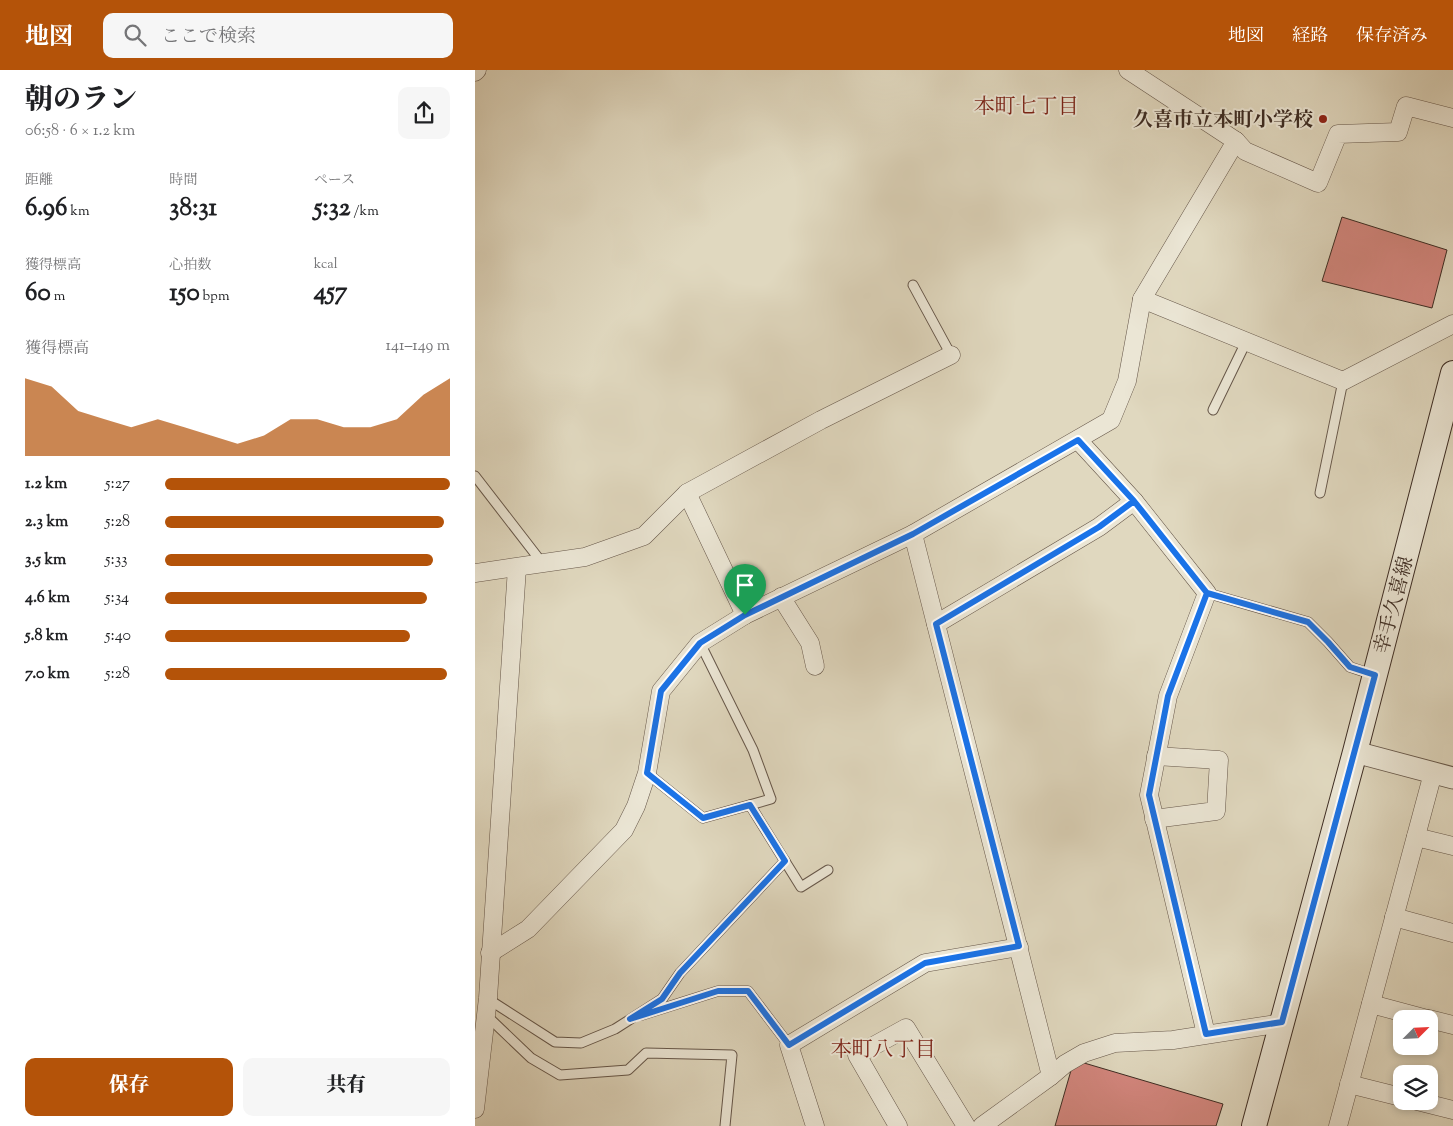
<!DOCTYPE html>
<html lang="ja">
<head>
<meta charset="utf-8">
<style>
  :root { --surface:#fff; --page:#f6f6f6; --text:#202124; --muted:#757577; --accent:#b45309 }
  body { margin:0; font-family:"Sorts Mill Goudy","Noto Serif JP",serif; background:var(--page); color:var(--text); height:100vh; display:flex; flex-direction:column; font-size:19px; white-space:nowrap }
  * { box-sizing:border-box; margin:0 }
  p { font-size:16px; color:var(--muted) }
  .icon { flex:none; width:28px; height:28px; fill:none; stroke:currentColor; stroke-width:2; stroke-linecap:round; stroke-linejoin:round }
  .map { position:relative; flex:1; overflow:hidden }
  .drawer { display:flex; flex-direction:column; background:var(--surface); width:475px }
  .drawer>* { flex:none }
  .needle { width:32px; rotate:66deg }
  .tools { position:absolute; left:918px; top:940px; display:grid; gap:10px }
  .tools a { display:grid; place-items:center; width:45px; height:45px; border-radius:10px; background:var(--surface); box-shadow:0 2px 8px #0003; font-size:25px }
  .pin { position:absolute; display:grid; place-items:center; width:42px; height:42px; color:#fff; margin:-51px -21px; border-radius:50% 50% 50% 0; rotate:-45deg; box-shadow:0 0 5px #0007 }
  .pin .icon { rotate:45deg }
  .round { display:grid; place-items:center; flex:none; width:52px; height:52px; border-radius:10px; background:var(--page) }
  .head { display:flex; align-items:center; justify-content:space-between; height:85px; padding:0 25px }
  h1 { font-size:28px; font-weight:800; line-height:38px }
  .figures { display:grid; grid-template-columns:repeat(3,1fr); gap:8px; height:85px; padding:5px 25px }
  .figures div { display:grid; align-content:center }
  .figures b { font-size:25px; font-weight:800 }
  .figures small { font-size:14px; font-weight:400 }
  .figures p { font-size:14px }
  .chart { height:140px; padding:10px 25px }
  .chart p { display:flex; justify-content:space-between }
  .chart svg { width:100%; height:90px; margin-top:5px; fill:var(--accent); opacity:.7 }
  .primary-button { display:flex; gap:10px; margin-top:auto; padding:10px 25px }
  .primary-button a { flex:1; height:58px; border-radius:10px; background:var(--accent); color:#fff; font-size:20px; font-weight:800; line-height:58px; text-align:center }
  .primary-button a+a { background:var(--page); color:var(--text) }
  ul { padding:0 25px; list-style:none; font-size:16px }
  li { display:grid; grid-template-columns:80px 60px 1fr; align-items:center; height:38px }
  li i { height:12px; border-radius:6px; background:var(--accent) }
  header { display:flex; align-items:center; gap:30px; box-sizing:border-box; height:70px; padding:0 25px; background:var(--accent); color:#fff }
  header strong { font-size:24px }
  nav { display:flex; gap:28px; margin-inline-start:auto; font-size:18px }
  .search { width:350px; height:45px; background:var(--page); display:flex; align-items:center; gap:12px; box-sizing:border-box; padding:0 18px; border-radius:10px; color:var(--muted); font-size:19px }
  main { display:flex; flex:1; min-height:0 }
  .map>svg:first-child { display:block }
  .building { fill:#d4877f; stroke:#3d2c23 }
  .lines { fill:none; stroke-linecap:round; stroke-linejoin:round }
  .service-casing { stroke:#66574a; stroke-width:11 }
  .minor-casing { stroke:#66574a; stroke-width:19 }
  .tertiary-casing { stroke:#66574a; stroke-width:23 }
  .secondary-casing { stroke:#3d2c23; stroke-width:26 }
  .service { stroke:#ebe6d5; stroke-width:9 }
  .minor { stroke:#ebe6d5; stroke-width:18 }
  .tertiary { stroke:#ebe6d5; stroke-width:21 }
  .secondary { stroke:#ebe6d5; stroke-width:24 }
  .route-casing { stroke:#fff; stroke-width:10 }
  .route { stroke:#1a73e8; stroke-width:6 }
  .poi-dot { fill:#8f2418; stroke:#ebe6d5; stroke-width:2 }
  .labels { text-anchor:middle; stroke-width:4; stroke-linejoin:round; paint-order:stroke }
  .poi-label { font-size:20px; font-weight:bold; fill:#3d2c23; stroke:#ebe6d5; text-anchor:end }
  .street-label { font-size:20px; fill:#3d2c23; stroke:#ebe6d5 }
  .neighbourhood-label { font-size:21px; fill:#7a1f14; stroke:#ebe6d5 }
</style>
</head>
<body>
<header>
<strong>地図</strong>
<div class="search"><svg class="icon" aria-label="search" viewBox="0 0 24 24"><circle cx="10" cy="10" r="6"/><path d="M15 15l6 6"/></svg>ここで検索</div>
<nav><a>地図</a><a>経路</a><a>保存済み</a></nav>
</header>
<main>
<section class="drawer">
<div class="head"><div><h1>朝のラン</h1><p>06:58 · 6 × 1.2 km</p></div><a class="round"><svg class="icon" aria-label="share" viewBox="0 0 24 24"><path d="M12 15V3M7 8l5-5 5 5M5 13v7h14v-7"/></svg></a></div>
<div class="figures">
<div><p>距離</p><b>6.96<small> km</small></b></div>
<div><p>時間</p><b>38:31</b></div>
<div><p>ペース</p><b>5:32<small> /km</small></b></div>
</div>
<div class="figures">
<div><p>獲得標高</p><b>60<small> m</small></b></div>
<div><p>心拍数</p><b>150<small> bpm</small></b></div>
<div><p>kcal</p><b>457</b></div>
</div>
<div class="chart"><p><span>獲得標高</span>141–149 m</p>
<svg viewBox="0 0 160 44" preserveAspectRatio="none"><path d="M0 44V6L10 10L20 22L30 26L40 30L50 26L60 30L70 34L80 38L90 34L100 26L110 26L120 30L130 30L140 26L150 14L160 6V44z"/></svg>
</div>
<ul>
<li><b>1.2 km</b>5:27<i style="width:100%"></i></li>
<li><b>2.3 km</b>5:28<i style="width:98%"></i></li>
<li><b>3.5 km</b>5:33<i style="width:94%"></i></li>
<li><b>4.6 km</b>5:34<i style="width:92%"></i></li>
<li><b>5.8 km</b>5:40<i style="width:86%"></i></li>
<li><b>7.0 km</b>5:28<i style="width:99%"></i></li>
</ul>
<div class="primary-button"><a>保存</a><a>共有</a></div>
</section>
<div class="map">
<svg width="978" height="1056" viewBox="0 0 978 1056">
  <rect width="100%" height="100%" fill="#e0d8bf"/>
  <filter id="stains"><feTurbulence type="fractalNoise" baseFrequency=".004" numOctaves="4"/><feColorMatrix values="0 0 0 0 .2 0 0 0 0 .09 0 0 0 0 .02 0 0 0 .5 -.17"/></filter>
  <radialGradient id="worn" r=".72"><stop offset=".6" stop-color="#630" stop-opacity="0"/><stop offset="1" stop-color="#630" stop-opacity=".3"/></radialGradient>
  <!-- building -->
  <g class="building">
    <path d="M867,147L972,180L957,238L847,211Z"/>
    <path d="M599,990L748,1034L741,1056H580Z"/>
  </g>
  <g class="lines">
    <!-- service casing -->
    <g class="service-casing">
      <g id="service">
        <path d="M438,215L476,285"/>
        <path d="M738,340L771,272"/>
        <path d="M0,406L68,494"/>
        <path d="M845,423L868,311"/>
        <path d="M732,523L833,552L853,572L875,597L899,605"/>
        <path d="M172,703L228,748L296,729L278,680L225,573"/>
        <path d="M275,735L326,817L353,800"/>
        <path d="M13,929L80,972L106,973L140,959L187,929L205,903L310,791"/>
        <path d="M11,945L56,988L85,1005L153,1000L171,983L257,985L250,1056"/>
        <path d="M167,945L243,921H273L314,975"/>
      </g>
    </g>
    <!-- minor casing -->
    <g class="minor-casing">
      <g id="minor">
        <path d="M653,0L761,71L770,81L843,113L863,64L923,62L931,36L978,48"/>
        <path d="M0,2L2,0"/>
        <path d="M667,229L868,311L978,254"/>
        <path d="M603,370L659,431L732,523L693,626L674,725L731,964"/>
        <path d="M212,423L270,545L438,464L636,350L652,311L667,229L761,71"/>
        <path d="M438,464L576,1006"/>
        <path d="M0,503L110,487L169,466L212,423L346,350L476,285"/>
        <path d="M306,527L335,573L340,596"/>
        <path d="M461,554L624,457L659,431"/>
        <path d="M679,749L741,741L744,690L681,686"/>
        <path d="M941,767L978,776"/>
        <path d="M919,847L978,863"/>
        <path d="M15,883L53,859L149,760L161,736L172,703L186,621L225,573L270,545"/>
        <path d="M896,934L952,949"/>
        <path d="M954,949L978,955"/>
        <path d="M874,1014L926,1027"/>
        <path d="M942,1031L978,1040"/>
        <path d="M0,1039L13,928L42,498"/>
        <path d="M340,1056L314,975L450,893L544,877"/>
        <path d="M423,1056L382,985L431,958L491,1056"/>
        <path d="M507,1056L576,1006L590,994L609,983L640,973L698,970L807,953"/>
        <path d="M863,1056L958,703"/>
      </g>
    </g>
    <!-- tertiary casing -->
    <g class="tertiary-casing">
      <path id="tertiary" d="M880,682L978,708"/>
    </g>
    <!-- secondary casing -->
    <g class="secondary-casing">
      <path id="secondary" d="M779,1056L880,682L978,303"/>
    </g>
    <!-- service -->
    <use href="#service" class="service"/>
    <!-- minor -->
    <use href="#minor" class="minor"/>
    <!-- tertiary -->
    <use href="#tertiary" class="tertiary"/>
    <!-- secondary -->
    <use href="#secondary" class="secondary"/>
  </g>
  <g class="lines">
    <!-- route casing -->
    <g class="route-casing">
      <path id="route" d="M270,545L225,573L186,621L172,703L228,748L275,735L310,791L205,903L187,929L155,949L243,921H273L314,975L450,893L544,876L461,554L624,457L659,431L732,523L833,552L853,572L875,597L900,605L807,952L731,964L674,725L693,626L732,523L659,431L603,370L438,464L270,545"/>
    </g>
    <!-- route -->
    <use href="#route" class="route"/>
  </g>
  <!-- markers -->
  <circle class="poi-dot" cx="848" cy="49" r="5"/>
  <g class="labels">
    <!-- poi labels -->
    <g class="poi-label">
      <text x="838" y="56">久喜市立本町小学校</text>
    </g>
    <!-- street labels -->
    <g class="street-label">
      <text transform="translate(918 535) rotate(-75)" y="7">幸手久喜線</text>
    </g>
    <!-- neighbourhood labels -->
    <g class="neighbourhood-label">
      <text x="551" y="43">本町七丁目</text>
      <text x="408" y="986">本町八丁目</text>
    </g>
  </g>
  <rect width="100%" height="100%" filter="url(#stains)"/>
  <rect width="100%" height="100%" fill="url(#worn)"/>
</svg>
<div class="tools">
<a><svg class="needle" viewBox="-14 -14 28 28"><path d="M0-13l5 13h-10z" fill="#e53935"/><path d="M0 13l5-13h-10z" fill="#757577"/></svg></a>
<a><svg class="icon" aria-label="layers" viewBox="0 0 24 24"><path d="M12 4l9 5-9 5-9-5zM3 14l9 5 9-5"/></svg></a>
</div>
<div class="pin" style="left:270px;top:545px;background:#1e9e55"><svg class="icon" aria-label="arrive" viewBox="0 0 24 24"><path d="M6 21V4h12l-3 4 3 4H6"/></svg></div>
</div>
</main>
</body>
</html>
